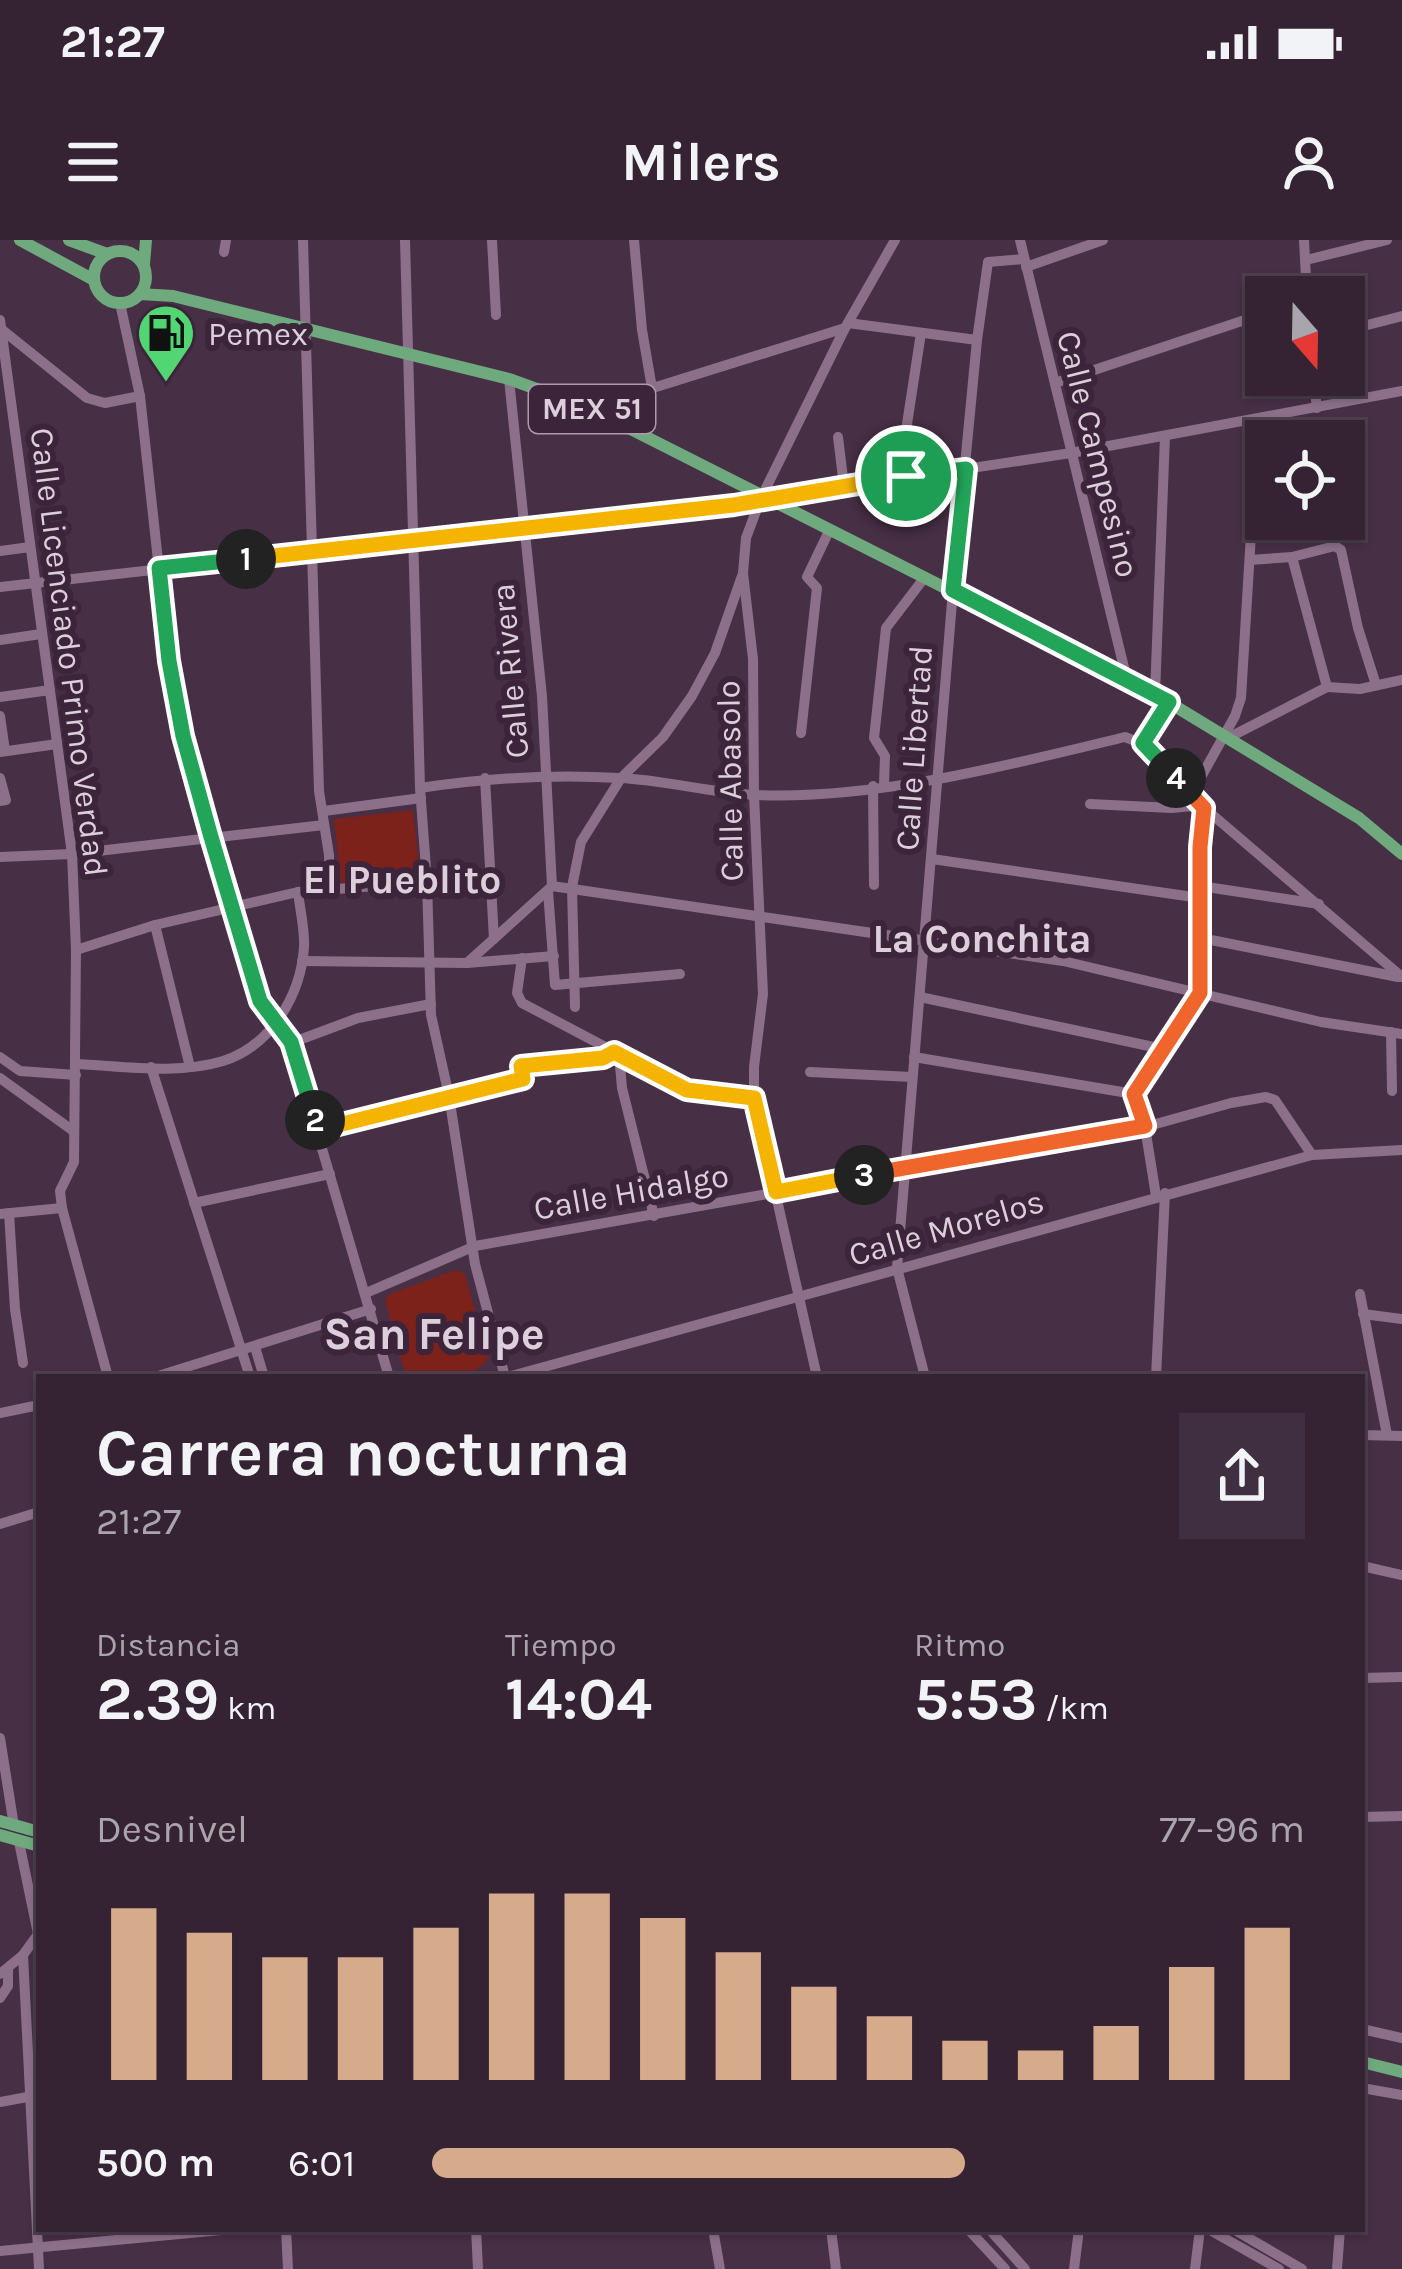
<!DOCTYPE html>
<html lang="es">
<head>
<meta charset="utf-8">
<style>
  :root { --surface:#352334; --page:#402f40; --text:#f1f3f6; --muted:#aaa4ac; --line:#4f404f; --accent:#d6ab8b }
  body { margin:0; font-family:Karla,sans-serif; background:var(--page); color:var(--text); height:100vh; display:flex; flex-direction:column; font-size:45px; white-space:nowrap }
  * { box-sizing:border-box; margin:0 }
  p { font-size:39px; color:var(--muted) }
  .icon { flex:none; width:66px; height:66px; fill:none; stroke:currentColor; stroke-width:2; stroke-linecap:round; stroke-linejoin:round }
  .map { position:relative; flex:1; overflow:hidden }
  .sheet { position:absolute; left:36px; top:1134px; width:1329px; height:858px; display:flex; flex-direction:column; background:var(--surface); border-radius:0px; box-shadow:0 3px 9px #0004,0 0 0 3px var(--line) }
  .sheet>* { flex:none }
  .needle { width:78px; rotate:160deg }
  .controls { position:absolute; left:1245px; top:36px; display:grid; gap:24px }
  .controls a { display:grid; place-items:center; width:120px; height:120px; border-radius:0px; background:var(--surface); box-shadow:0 3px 9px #0004,0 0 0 3px var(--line); font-size:60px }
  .pin { position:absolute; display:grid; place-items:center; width:102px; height:102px; color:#fff; margin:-51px; border:6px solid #fff; border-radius:50%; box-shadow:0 3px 12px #0007 }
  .km { position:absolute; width:60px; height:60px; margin:-30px; border-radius:50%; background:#222; color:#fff; font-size:33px; line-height:60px; text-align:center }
  .round { display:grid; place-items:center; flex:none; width:126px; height:126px; border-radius:0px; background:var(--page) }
  .summary { display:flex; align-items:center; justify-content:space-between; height:204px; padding:0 60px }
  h1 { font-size:66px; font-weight:700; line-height:90px }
  .metrics { display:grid; grid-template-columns:repeat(3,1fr); gap:18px; height:204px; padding:12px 60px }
  .metrics div { display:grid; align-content:center }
  .metrics b { font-size:60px; font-weight:700 }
  .metrics small { font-size:33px; font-weight:400 }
  .metrics p { font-size:33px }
  .chart { height:336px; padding:24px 60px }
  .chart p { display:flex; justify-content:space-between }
  .chart svg { width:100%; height:216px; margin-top:12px; stroke:var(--accent); stroke-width:6 }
  ul { padding:0 60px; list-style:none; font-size:39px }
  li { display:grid; grid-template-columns:192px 144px 1fr; align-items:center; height:90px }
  li i { height:30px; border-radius:15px; background:var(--accent) }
  .status { display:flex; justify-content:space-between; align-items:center; height:84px; padding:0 60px; background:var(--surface); direction:ltr }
  .status svg { height:33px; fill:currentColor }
  header { display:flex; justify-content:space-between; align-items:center; height:156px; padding:0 60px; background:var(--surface); font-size:54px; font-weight:700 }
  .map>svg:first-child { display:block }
  .green { fill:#7c221a }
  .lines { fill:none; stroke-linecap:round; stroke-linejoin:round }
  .minor { stroke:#8c708a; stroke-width:10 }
  .major { stroke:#6faa7f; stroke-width:12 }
  .split-1-casing { stroke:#fff; stroke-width:24 }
  .split-2-casing { stroke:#fff; stroke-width:24 }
  .split-3-casing { stroke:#fff; stroke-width:24 }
  .split-4-casing { stroke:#fff; stroke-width:24 }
  .split-5-casing { stroke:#fff; stroke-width:24 }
  .split-1 { stroke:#f5b400; stroke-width:15 }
  .split-2 { stroke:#22a559; stroke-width:15 }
  .split-3 { stroke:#f5b400; stroke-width:15 }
  .split-4 { stroke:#f0652b; stroke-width:15 }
  .split-5 { stroke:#22a559; stroke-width:15 }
  .labels { text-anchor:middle; stroke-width:12; stroke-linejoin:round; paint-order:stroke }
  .shield { fill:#3c253b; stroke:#ad9bac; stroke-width:3 }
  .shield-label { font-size:30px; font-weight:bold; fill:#ddcedc }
  .poi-label { font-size:33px; fill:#ddcedc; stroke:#3c253b; text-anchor:start }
  .street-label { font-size:33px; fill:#ddcedc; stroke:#3c253b }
  .quarter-label { font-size:39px; font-weight:bold; fill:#ddcedc; stroke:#3c253b }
  .district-label { font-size:45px; font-weight:bold; fill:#ddcedc; stroke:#3c253b }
</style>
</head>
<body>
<div class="status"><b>21:27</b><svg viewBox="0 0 49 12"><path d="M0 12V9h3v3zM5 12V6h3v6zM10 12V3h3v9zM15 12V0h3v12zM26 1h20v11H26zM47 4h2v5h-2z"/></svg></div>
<header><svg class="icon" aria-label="menu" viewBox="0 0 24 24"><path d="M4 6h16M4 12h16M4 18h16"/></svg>Milers<svg class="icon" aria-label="person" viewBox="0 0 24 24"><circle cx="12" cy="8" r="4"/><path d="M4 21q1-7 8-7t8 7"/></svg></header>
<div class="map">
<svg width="1402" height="2029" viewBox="0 0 1402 2029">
  <rect width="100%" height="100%" fill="#472f46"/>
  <!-- green -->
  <g class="green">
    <path d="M413,570L420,634L341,643L334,579Z"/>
    <path d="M456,1030L465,1034L488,1119C469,1143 434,1137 406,1137L385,1061L389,1054Z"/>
  </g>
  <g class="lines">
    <!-- minor -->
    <g class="minor">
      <path d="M303,0L319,551L329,615L330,648"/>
      <path d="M405,0L420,548L427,642L431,775L449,856L475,1024L505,1137"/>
      <path d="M492,0L496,75"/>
      <path d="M634,0L642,90L652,148"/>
      <path d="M1020,0L1127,440"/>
      <path d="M1304,0L1307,57"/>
      <path d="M224,12L226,0"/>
      <path d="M1306,20L1387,0"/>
      <path d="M1026,27L1103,0"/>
      <path d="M120,63L140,156L169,421L183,496L261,761L291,803L389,1137"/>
      <path d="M0,80L72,614L76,710L74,922L60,951L62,968L108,1137"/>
      <path d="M848,83L977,100"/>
      <path d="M1,89L87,158L105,163L140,156"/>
      <path d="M1344,91L1402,76"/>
      <path d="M1313,135L1317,168"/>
      <path d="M509,139L542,456L552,646"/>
      <path d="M1055,143L1266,73"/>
      <path d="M589,168L845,88"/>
      <path d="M838,197L844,246"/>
      <path d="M906,235L903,210L921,93"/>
      <path d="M767,259L1071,213L1402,151"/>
      <path d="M0,311L30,307"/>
      <path d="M1292,317L1327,447"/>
      <path d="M1250,320L1292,317L1335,306L1341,310L1358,388L1376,445"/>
      <path d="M0,347L735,265L761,258"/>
      <path d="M0,400L41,394"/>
      <path d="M1327,447L1360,449L1402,440"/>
      <path d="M1155,454L1165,196"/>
      <path d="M0,457L50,450"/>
      <path d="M0,476L5,511"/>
      <path d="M801,493L817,348L807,337L830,289"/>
      <path d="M1230,497L1327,447"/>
      <path d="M1143,504L1169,462"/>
      <path d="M0,512L57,504"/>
      <path d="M0,538L6,560L0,561"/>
      <path d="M485,538L494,699"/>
      <path d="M884,545L885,516L874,498L886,388L925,337"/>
      <path d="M873,546L874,645"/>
      <path d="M420,548C486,538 553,534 620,538C665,540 710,553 756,555C875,560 1009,525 1125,497L1143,504L1201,565L1402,737"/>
      <path d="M1191,555L1235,476L1241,458L1258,179"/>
      <path d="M1090,564L1172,568L1201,565"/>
      <path d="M324,571L421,558"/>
      <path d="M0,617L72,614L324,585"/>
      <path d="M932,619L1200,658"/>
      <path d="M552,646L1063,721L1321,782L1402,794"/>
      <path d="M1200,646L1319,664"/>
      <path d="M548,651L555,745L680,734"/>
      <path d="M155,685L190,827"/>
      <path d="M1201,698L1398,737"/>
      <path d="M76,710L155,685L298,652L427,642"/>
      <path d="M522,718L517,753L522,763L687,850L754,858"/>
      <path d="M302,721L467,723L554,716"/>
      <path d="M467,723L550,648"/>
      <path d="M920,757L1163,809"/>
      <path d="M575,767L572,647L581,602L621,538L663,497L692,456L715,413L742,336"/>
      <path d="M1391,792L1392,851"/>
      <path d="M291,803L358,778L431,764"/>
      <path d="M619,814L622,848L654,976"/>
      <path d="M0,817L20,831L76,835"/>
      <path d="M914,817L1134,854"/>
      <path d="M76,824C122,826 178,835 223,821C271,806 301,755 304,707C305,690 300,670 298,652"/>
      <path d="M151,827L250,1137"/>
      <path d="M810,832L912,837"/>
      <path d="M0,838L72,890"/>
      <path d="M1134,854L1200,753V607L1204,568"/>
      <path d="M1134,854L1145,887L1156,956"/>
      <path d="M318,889L523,839L521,826L603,818L614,812"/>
      <path d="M194,963L330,934"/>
      <path d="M9,973L15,1069L23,1123"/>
      <path d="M0,974L62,968"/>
      <path d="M366,1053L475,1006L1145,887L1231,863L1266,857L1275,860L1312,915"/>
      <path d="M1360,1054L1387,1195"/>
      <path d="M1363,1074L1402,1079"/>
      <path d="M255,1107L264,1137"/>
      <path d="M155,1137L371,1069"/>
      <path d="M508,1137L1312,915L1402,910"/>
      <path d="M817,1137L754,858V827L763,754L754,555L753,419L743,333L746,298L761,258L845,88L895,0"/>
      <path d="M925,1137L897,1028L953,350L977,100L988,22L1024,19"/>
      <path d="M1156,1137L1165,953"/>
      <path d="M0,1173L39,1165"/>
      <path d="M1362,1195L1402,1196"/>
      <path d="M0,1284L39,1272"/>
      <path d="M1362,1326L1402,1335"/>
      <path d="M1362,1438L1402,1437"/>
      <path d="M0,1498L14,1586"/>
      <path d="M1362,1577L1402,1576"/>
      <path d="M19,1602L38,1694"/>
      <path d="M23,1715L39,2029"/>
      <path d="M0,1734L23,1715L39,1693"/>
      <path d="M0,1758L8,1746V1729"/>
      <path d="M1362,1789L1402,1798"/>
      <path d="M1362,1848L1402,1855"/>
      <path d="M0,1862L38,1855"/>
      <path d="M286,1989L288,2029"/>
      <path d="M476,1989L478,2029"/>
      <path d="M713,1989L720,2029"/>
      <path d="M831,1989L836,2029"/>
      <path d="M968,1989L1005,2029"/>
      <path d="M989,1989L1025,2029"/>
      <path d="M1208,1989L1279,2029"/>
      <path d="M1233,1989L1302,2029"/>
      <path d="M0,2011L232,1989"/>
      <path d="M1074,2029L1079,1989"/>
      <path d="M1195,2029L1200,1989"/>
      <path d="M1337,2029L1340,1989"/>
    </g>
    <!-- major -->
    <g class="major">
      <path d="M20,0L94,40"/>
      <path d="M69,0L107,14"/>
      <circle cx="120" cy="37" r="26"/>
      <path d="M144,24L146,0"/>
      <path d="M140,54L173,56L509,139L589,168L1155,454L1359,578L1402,614"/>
      <path d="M0,1581L39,1592"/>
      <path d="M0,1595L39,1606"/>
      <path d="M1362,1822L1402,1832"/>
    </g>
  </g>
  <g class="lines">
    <!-- split-1 casing -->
    <g class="split-1-casing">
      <path id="split-1" d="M246,319L734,265L906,236"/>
    </g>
    <!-- split-2 casing -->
    <g class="split-2-casing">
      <path id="split-2" d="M246,319L159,328L169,421L183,496L211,597L260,761L291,802L315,880"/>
    </g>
    <!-- split-3 casing -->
    <g class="split-3-casing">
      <path id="split-3" d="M315,880L318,890L523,839L521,826L603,818L614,812L687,850L754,858L776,952L864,935"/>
    </g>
    <!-- split-4 casing -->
    <g class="split-4-casing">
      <path id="split-4" d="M864,935L1145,886L1134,854L1200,753V607L1204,568L1176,538"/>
    </g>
    <!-- split-5 casing -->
    <g class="split-5-casing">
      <path id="split-5" d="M906,236L966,229L953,350L1169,462L1143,503L1176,538"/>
    </g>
    <!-- split-1 -->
    <use href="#split-1" class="split-1"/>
    <!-- split-2 -->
    <use href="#split-2" class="split-2"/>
    <!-- split-3 -->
    <use href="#split-3" class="split-3"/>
    <!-- split-4 -->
    <use href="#split-4" class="split-4"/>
    <!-- split-5 -->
    <use href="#split-5" class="split-5"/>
  </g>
  <!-- icons -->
  <defs>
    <g id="fuel-pin" transform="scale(3)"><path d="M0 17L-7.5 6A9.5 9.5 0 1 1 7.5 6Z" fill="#52d673" stroke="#3c253b"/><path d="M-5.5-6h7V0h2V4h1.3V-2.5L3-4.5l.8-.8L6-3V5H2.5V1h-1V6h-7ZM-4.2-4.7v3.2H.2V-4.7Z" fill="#111"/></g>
  </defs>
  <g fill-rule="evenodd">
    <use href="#fuel-pin" x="166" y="93"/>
  </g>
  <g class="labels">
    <!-- shield labels -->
    <rect class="shield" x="529" y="145" width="126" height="48" rx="9"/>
    <g class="shield-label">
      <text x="592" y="179">MEX 51</text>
    </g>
    <!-- poi labels -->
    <g class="poi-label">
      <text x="208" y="105">Pemex</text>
    </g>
    <!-- street labels -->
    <g class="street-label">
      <text transform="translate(1099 214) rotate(76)" y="12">Calle Campesino</text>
      <text transform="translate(70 412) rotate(83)" y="12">Calle Licenciado Primo Verdad</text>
      <text transform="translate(509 431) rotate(-95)" y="12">Calle Rivera</text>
      <text transform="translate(913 508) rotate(-86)" y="12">Calle Libertad</text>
      <text transform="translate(729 541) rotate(-91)" y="12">Calle Abasolo</text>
      <text transform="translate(631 951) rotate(-10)" y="12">Calle Hidalgo</text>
      <text transform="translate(946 987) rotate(-16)" y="12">Calle Morelos</text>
    </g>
    <!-- quarter labels -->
    <g class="quarter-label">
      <text x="402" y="653">El Pueblito</text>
      <text x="982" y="712">La Conchita</text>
    </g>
    <!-- district labels -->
    <g class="district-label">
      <text x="434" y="1109">San Felipe</text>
    </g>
  </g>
</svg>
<div class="controls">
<a><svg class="needle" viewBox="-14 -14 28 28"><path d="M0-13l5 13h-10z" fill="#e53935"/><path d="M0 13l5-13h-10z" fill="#aaa4ac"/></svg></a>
<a><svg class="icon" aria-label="locate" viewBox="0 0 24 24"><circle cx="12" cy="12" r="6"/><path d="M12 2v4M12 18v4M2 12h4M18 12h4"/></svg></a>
</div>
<div class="pin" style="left:906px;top:236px;background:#1e9e55"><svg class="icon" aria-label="arrive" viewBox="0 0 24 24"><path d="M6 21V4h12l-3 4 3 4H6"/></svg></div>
<b class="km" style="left:246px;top:319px">1</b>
<b class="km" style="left:315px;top:880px">2</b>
<b class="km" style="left:864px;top:935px">3</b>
<b class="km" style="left:1176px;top:538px">4</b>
<section class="sheet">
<div class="summary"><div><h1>Carrera nocturna</h1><p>21:27</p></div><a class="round"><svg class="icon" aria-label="share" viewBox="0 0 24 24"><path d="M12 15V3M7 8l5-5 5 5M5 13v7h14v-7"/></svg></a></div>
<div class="metrics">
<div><p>Distancia</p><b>2.39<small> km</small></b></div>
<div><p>Tiempo</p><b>14:04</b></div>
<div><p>Ritmo</p><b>5:53<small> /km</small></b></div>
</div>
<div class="chart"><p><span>Desnivel</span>77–96 m</p>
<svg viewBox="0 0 160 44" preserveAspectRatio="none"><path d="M5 44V9M15 44V14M25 44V19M35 44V19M45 44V13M55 44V6M65 44V6M75 44V11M85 44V18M95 44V25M105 44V31M115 44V36M125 44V38M135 44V33M145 44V21M155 44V13"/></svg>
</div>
<ul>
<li><b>500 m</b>6:01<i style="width:61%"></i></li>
</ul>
</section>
</div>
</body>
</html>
